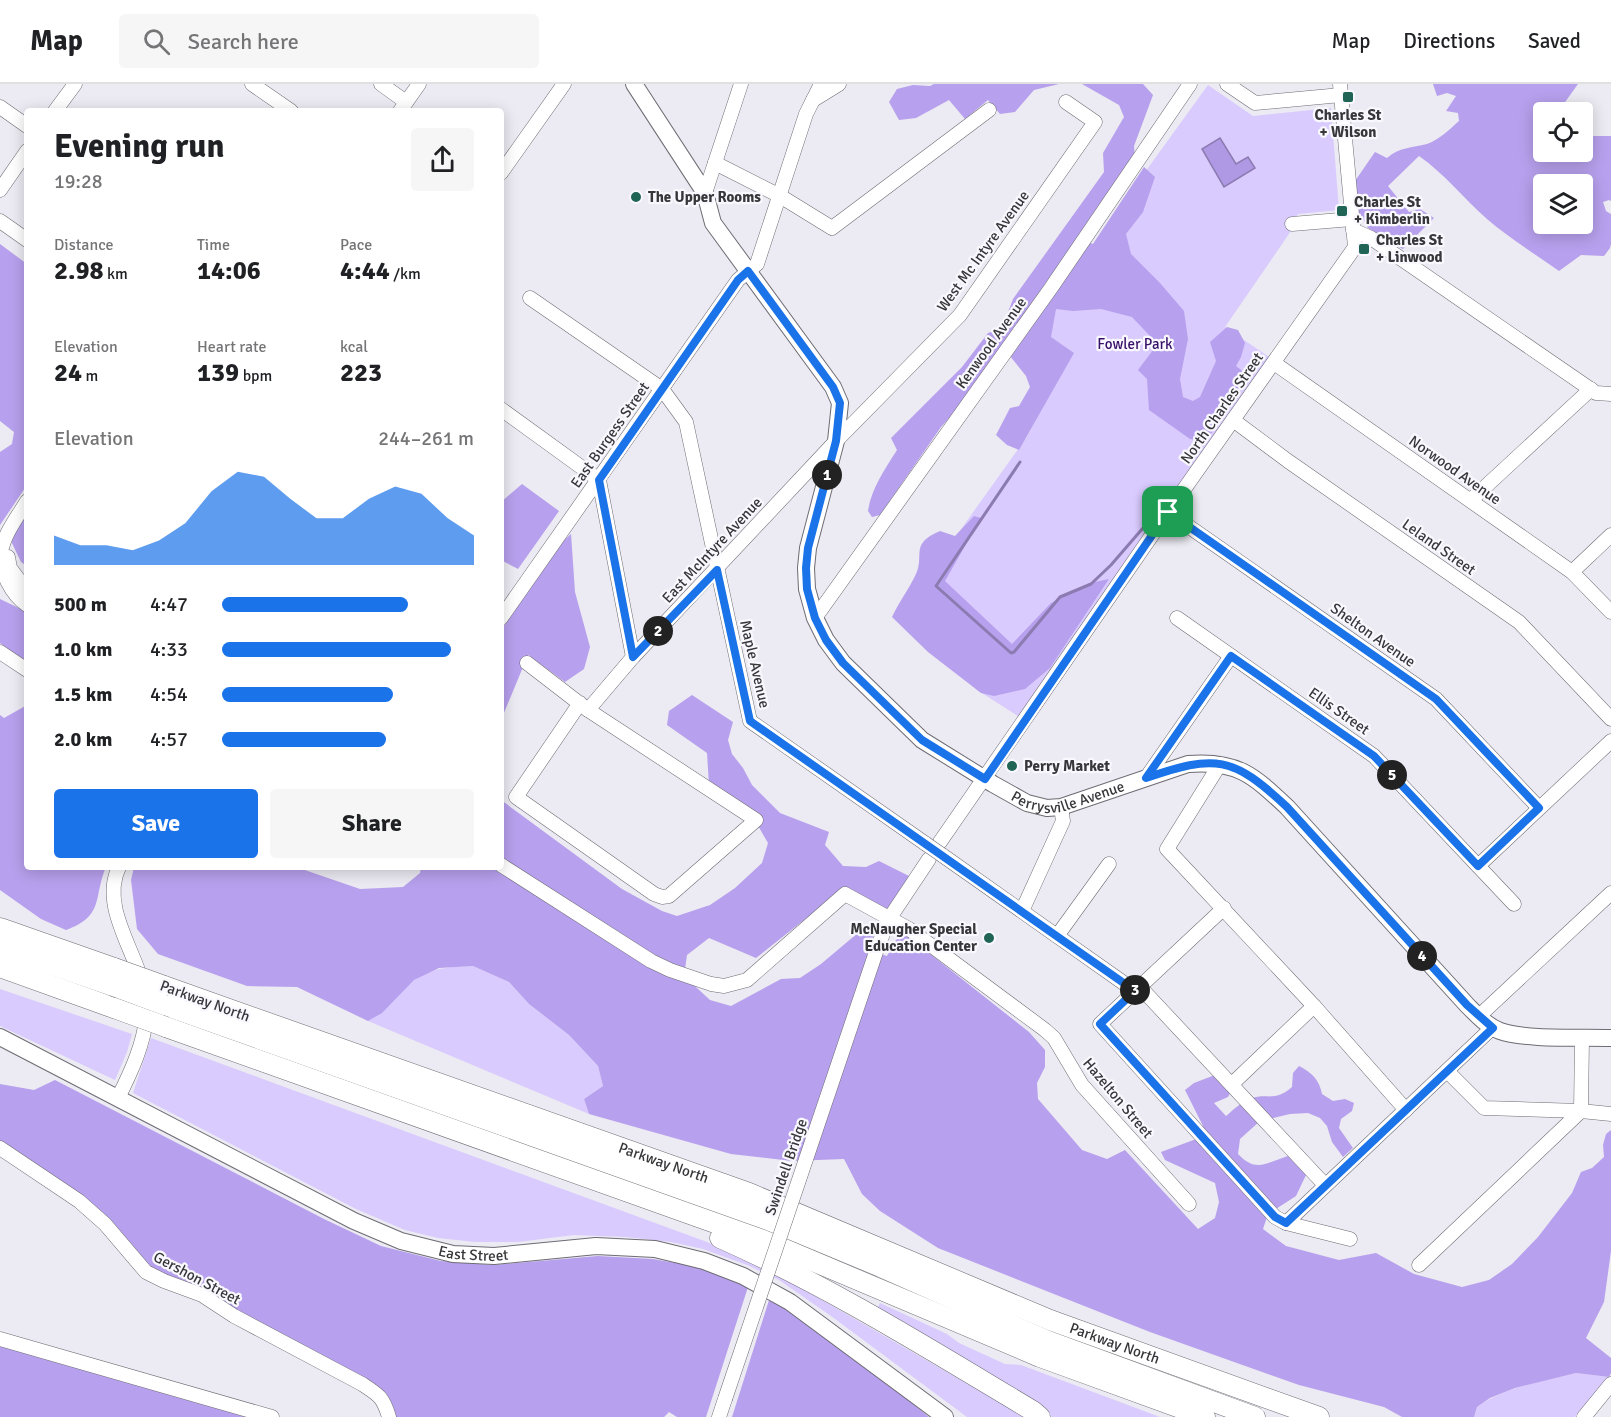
<!DOCTYPE html>
<html lang="en">
<head>
<meta charset="utf-8">
<style>
  :root { --surface:#fff; --page:#f6f6f6; --text:#202124; --muted:#757577; --line:#e0e0e0; --accent:#1a73e8 }
  body { margin:0; font-family:Signika,sans-serif; background:var(--page); color:var(--text); height:100vh; display:flex; flex-direction:column; font-size:22px; white-space:nowrap }
  * { box-sizing:border-box; margin:0 }
  p { font-size:20px; color:var(--muted) }
  .icon { flex:none; width:33px; height:33px; fill:none; stroke:currentColor; stroke-width:2; stroke-linecap:round; stroke-linejoin:round }
  .map { position:relative; flex:1; overflow:hidden }
  .details { position:absolute; left:24px; top:24px; width:480px; height:762px; display:flex; flex-direction:column; background:var(--surface); border-radius:6px; box-shadow:0 3px 15px #0003 }
  .details>* { flex:none }
  .fabs { position:absolute; left:1533px; top:18px; display:grid; gap:12px }
  .fabs a { display:grid; place-items:center; width:60px; height:60px; border-radius:6px; background:var(--surface); box-shadow:0 3px 15px #0003; font-size:30px }
  .pin { position:absolute; display:grid; place-items:center; width:51px; height:51px; color:#fff; margin:-26px; border-radius:12px; box-shadow:0 3px 9px #0006 }
  .km { position:absolute; width:30px; height:30px; margin:-15px; border-radius:50%; background:#222; color:#fff; font-size:16px; line-height:30px; text-align:center }
  .round { display:grid; place-items:center; flex:none; width:63px; height:63px; border-radius:6px; background:var(--page) }
  .overview { display:flex; align-items:center; justify-content:space-between; height:102px; padding:0 30px }
  h1 { font-size:33px; font-weight:800; line-height:45px }
  .metrics { display:grid; grid-template-columns:repeat(3,1fr); gap:9px; height:102px; padding:6px 30px }
  .metrics div { display:grid; align-content:center }
  .metrics b { font-size:26px; font-weight:800 }
  .metrics small { font-size:16px; font-weight:400 }
  .metrics p { font-size:16px }
  .chart { height:168px; padding:12px 30px }
  .chart p { display:flex; justify-content:space-between }
  .chart svg { width:100%; height:108px; margin-top:6px; fill:var(--accent); opacity:.7 }
  .cta { display:flex; gap:12px; margin-top:auto; padding:12px 30px }
  .cta a { flex:1; height:69px; border-radius:6px; background:var(--accent); color:#fff; font-size:24px; font-weight:800; line-height:69px; text-align:center }
  .cta a+a { background:var(--page); color:var(--text) }
  ul { padding:0 30px; list-style:none; font-size:20px }
  li { display:grid; grid-template-columns:96px 72px 1fr; align-items:center; height:45px }
  li i { height:15px; border-radius:8px; background:var(--accent) }
  header { display:flex; align-items:center; gap:36px; box-sizing:border-box; height:84px; padding:0 30px; background:var(--surface); border-bottom:2px solid var(--line) }
  header strong { font-size:28px }
  nav { display:flex; gap:33px; margin-inline-start:auto; font-size:21px }
  .search { width:420px; height:54px; background:var(--page); display:flex; align-items:center; gap:15px; box-sizing:border-box; padding:0 21px; border-radius:6px; color:var(--muted); font-size:22px }
  .map>svg:first-child { display:block }
  .green { fill:#d9cbfe }
  .forest { fill:#b7a0ed; fill-rule:evenodd }
  .water { fill:#b099e4; stroke:#8c7bb1; stroke-width:1.5 }
  .lines { fill:none; stroke-linecap:round; stroke-linejoin:round }
  .stream { stroke:#8c7bb1; stroke-width:3 }
  .minor-casing { stroke:#6e6c73; stroke-width:15 }
  .major-casing { stroke:#6e6c73; stroke-width:18 }
  .highway-casing { stroke:#6e6c73; stroke-width:21 }
  .minor { stroke:#fff; stroke-width:14 }
  .major { stroke:#fff; stroke-width:16 }
  .highway { stroke:#fff; stroke-width:20 }
  .minor-bridge-casing { stroke:#6e6c73; stroke-width:15; stroke-linecap:butt }
  .highway-bridge-casing { stroke:#6e6c73; stroke-width:21; stroke-linecap:butt }
  .minor-bridge { stroke:#fff; stroke-width:14 }
  .highway-bridge { stroke:#fff; stroke-width:20 }
  .route-casing { stroke:#fff; stroke-width:12 }
  .route { stroke:#1a73e8; stroke-width:8 }
  .poi-dot { fill:#1f6455; stroke:#f9f8fe; stroke-width:2 }
  .labels { text-anchor:middle; stroke-width:4.5; stroke-linejoin:round; paint-order:stroke }
  .poi-label { font-size:15px; font-weight:bold; fill:#373639; stroke:#f9f8fe; text-anchor:start }
  .street-label { font-size:15px; fill:#373639; stroke:#f9f8fe }
  .park-label { font-size:15px; fill:#381069; stroke:#f9f8fe }
</style>
</head>
<body>
<header>
<strong>Map</strong>
<div class="search"><svg class="icon" aria-label="search" viewBox="0 0 24 24"><circle cx="10" cy="10" r="6"/><path d="M15 15l6 6"/></svg>Search here</div>
<nav><a>Map</a><a>Directions</a><a>Saved</a></nav>
</header>
<div class="map">
<svg width="1611" height="1333" viewBox="0 0 1611 1333">
  <rect width="100%" height="100%" fill="#eceaf2"/>
  <!-- green -->
  <g class="green">
    <path d="M1208,1L1253,32L1331,24L1339,126L1298,130L1291,147L1225,243L1269,273L1018,632L977,606L897,535L1026,354L1054,303L1012,272Z"/>
    <path d="M473,882L509,898L529,920L569,951L598,982L603,1002L584,1015L589,1030L368,937C390,925 396,910 414,896C431,883 453,883 473,882Z"/>
    <path d="M0,905L132,950L127,968L115,996L0,942Z"/>
    <path d="M151,954L707,1158L789,1197L1025,1333H967L831,1232L779,1196L747,1181L703,1165L671,1158L626,1153L574,1151L518,1158H475L438,1154L405,1146L356,1125L133,1009Z"/>
    <path d="M880,1219L947,1250L959,1259L1005,1280L1021,1281L1160,1333H1052L876,1227Z"/>
    <path d="M1576,1289L1609,1293L1575,1333H1474L1477,1323C1506,1303 1542,1297 1576,1289Z"/>
  </g>
  <!-- forest -->
  <g class="forest">
    <path d="M934,0H1059L1034,6L1015,28L1000,30L988,16L965,35L949,16L916,34L899,36L889,18L897,5L913,1L930,2Z"/>
    <path d="M1082,0H1143L1153,11L1134,62L1135,74L1078,154L1093,160L1144,83L1155,93L1143,128L1126,150L1131,170L1160,199L1184,227L1188,255L1180,295L1183,313L1193,317L1200,313L1216,277L1210,258L1227,243L1238,246L1245,259L1241,273L1236,282L1250,293L1206,357L1190,355L1149,326L1147,295L1138,286L1153,266L1150,252L1132,233L1101,225L1073,227L1056,225L1051,253L1074,269L1019,366L1007,361L996,351L1010,324L1019,322L1030,303L1026,292L1010,272L973,308L941,343L880,431L872,433L868,427C871,405 885,385 897,366L891,354L962,283L988,249L1002,244L1013,215L1104,88L1103,69L1124,33L1119,21Z"/>
    <path d="M1433,0H1578L1558,28H1544V68H1582L1583,52H1611V117L1609,116L1603,118L1606,127L1611,130V160L1610,164L1604,172L1581,171L1559,187C1535,170 1509,154 1487,135C1464,115 1445,90 1419,72L1388,102L1409,128L1420,125L1434,134L1403,165L1388,158L1368,144L1358,127L1355,97L1375,68L1387,74C1399,63 1412,64 1427,60C1439,56 1450,45 1459,37L1458,29L1446,27L1456,12L1447,9L1437,12ZM1544,100H1582V140H1544Z"/>
    <path d="M0,160L27,180V401L0,441V368L12,360L14,348L0,337Z"/>
    <path d="M522,400L559,427L518,485L501,476V418Z"/>
    <path d="M27,427V482L21,478L10,455Z"/>
    <path d="M974,432L981,434L945,497L1012,560L1051,519L1090,499L1109,495L1050,584L1025,605L994,612L981,609L928,568L892,533C899,518 909,505 916,490C925,471 909,460 940,447L955,452Z"/>
    <path d="M571,450L575,508L590,563L584,585L565,598L528,571L501,636V546L562,458Z"/>
    <path d="M0,515L27,528V579L0,559Z"/>
    <path d="M692,611L733,638L728,656L732,670L743,684L752,701L780,729L829,748L825,761L843,782L866,783L879,777L909,792L887,827L843,805L756,874L709,854L687,871L684,892L710,916L731,922L781,895L800,894L821,880L859,848L868,843L874,851L867,866L887,872L896,856L905,850L1029,948L1045,966V983L1037,999L1038,1015L1082,1066L1107,1075L1125,1066L1198,1145L1215,1134L1219,1118L1215,1099L1165,1076L1161,1068L1199,1054L1203,1042L1185,1006L1194,999L1215,991L1231,1007L1228,1013L1214,1019L1226,1032C1233,1026 1241,1018 1250,1015C1267,1008 1274,1019 1292,1003L1293,989L1299,982C1312,989 1319,995 1322,1010L1333,1017L1345,1015L1354,1019L1352,1027L1341,1035L1339,1044L1353,1064L1343,1073L1332,1058L1327,1042L1320,1034L1308,1029L1290,1030L1260,1037L1240,1055L1238,1070C1256,1089 1266,1079 1288,1072L1306,1091L1296,1112L1268,1130L1263,1145L1286,1162L1339,1176L1376,1169L1414,1190L1462,1203L1489,1196L1512,1180L1538,1153L1572,1109L1581,1088L1592,1084L1604,1073L1603,1061L1606,1050L1611,1046V1167L1604,1218L1586,1254L1611,1274V1289L1609,1293L1576,1289L1515,1304L1490,1314L1477,1323L1474,1333H1402L1384,1323L1299,1301L1150,1248L938,1164L880,1127L862,1110L844,1075L792,1077L731,1070L589,1030L584,1015L603,1002L598,982L569,951L529,920L509,898L473,882L439,884L414,896L382,929L368,937L297,903L247,902L158,870L137,845L131,796L134,783H296L360,805L403,803L420,789L421,783H501V716L622,805L662,827L677,832L710,821L735,804L762,779L768,759L750,728L709,701L707,669L667,641L669,627Z"/>
    <path d="M27,621V783H106C93,813 105,832 66,846L41,835L0,806V631L4,634Z"/>
    <path d="M55,996L324,1135L381,1162L441,1177L493,1181L598,1172L653,1175L704,1184L748,1203L706,1333H677L669,1328L664,1333H394L386,1309L242,1230L218,1212L157,1190L0,1058V1000L34,1006Z"/>
    <path d="M770,1213L842,1262L929,1333H732Z"/>
    <path d="M0,1261L252,1333H0Z"/>
  </g>
  <!-- water -->
  <path class="water" d="M1220,54L1236,80L1248,73L1255,84L1224,103L1202,65Z"/>
  <g class="lines">
    <!-- stream -->
    <path class="stream" d="M1020,378L936,502L1011,569L1014,568L1060,513L1091,500L1111,481L1143,444"/>
    <!-- minor casing -->
    <g class="minor-casing">
      <g id="minor">
        <path d="M252,0L291,27"/>
        <path d="M381,0L406,18"/>
        <path d="M1227,0L1255,19L1341,11"/>
        <path d="M813,16L839,0"/>
        <path d="M0,23L27,42"/>
        <path d="M55,27L75,0"/>
        <path d="M400,27L419,0"/>
        <path d="M715,79L780,112L832,144L989,26"/>
        <path d="M501,89L564,0"/>
        <path d="M0,106L27,67"/>
        <path d="M705,109L741,0"/>
        <path d="M0,137L27,156"/>
        <path d="M1292,140L1352,135"/>
        <path d="M1353,146L1371,154L1596,309L1611,310"/>
        <path d="M530,214L662,305L686,338L750,637L926,760"/>
        <path d="M1274,279L1572,488L1611,528"/>
        <path d="M501,325L599,396L633,573"/>
        <path d="M1233,336L1288,377L1519,538L1611,635"/>
        <path d="M1471,416L1591,305"/>
        <path d="M27,417C18,432 4,450 1,468C0,488 11,510 27,521"/>
        <path d="M1168,428L1436,615L1539,724"/>
        <path d="M8,473L10,484L27,507"/>
        <path d="M1572,488L1611,451"/>
        <path d="M501,534L738,196L757,180L806,30L821,0"/>
        <path d="M815,534L1051,204L1190,0"/>
        <path d="M1177,534L1374,672L1514,820"/>
        <path d="M0,568L27,586"/>
        <path d="M527,579L588,626L756,736L669,812L662,813L654,810L516,713L580,619"/>
        <path d="M588,626L633,573L836,357L960,231L1095,38L1066,18"/>
        <path d="M1220,680L1167,765L1314,922L1406,1026"/>
        <path d="M1146,694L1231,572"/>
        <path d="M940,758L1168,428L1355,163L1340,0"/>
        <path d="M942,771L1135,907"/>
        <path d="M501,781L651,877L670,886L711,900L724,902L747,896L845,810L909,845L1045,946L1054,954L1082,1001L1189,1120"/>
        <path d="M1478,782L1611,657"/>
        <path d="M119,783C101,820 132,862 142,898"/>
        <path d="M1224,824L1100,940L1275,1133L1286,1139L1350,1155"/>
        <path d="M1022,827L1063,737L1061,723"/>
        <path d="M1057,852L1109,780"/>
        <path d="M878,862L889,835L929,775"/>
        <path d="M1140,903L1325,1101"/>
        <path d="M1478,933L1611,809"/>
        <path d="M1447,987L1484,1024L1581,1027L1611,1030"/>
        <path d="M1232,1000L1314,922"/>
        <path d="M118,1014C132,986 144,960 147,929"/>
        <path d="M0,1064L79,1117L105,1140L146,1188L164,1197L202,1211L234,1232L362,1300C379,1311 383,1313 389,1333"/>
        <path d="M1286,1139L1493,943"/>
        <path d="M1419,1181L1581,1027L1582,953"/>
        <path d="M0,1255L272,1333"/>
        <path d="M719,1333L725,1315"/>
        <path d="M1584,1333L1611,1300"/>
      </g>
    </g>
    <!-- major casing -->
    <g class="major-casing">
      <g id="major">
        <path id="s1" d="M634,0L705,109L713,139L833,303L840,319L836,357L808,464L806,484L807,505L815,534L826,556L843,579L922,656L993,700L1027,719L1047,724L1061,723L1188,680C1237,676 1253,691 1287,723L1467,921C1477,931 1487,942 1500,947C1524,956 1583,953 1611,954"/>
        <path id="s2" d="M0,953L354,1137L401,1157L453,1170L494,1172L596,1162L655,1165L704,1177L743,1192L790,1218L945,1333"/>
      </g>
    </g>
    <!-- highway casing -->
    <g class="highway-casing">
      <g id="highway">
        <path d="M0,844L114,884"/>
        <path d="M0,863L113,902"/>
        <path d="M0,883L114,924"/>
        <path id="s3" d="M164,902L749,1109L1050,1236L1319,1333"/>
        <path d="M164,921L768,1136L881,1183L1048,1257L1255,1333"/>
        <path d="M166,943L763,1156L1040,1273L1205,1333"/>
        <path d="M720,1154C829,1202 931,1266 1033,1327L1040,1333"/>
      </g>
    </g>
    <!-- minor -->
    <use href="#minor" class="minor"/>
    <!-- major -->
    <use href="#major" class="major"/>
    <!-- highway -->
    <use href="#highway" class="highway"/>
    <!-- minor-bridge casing -->
    <g class="minor-bridge-casing">
      <g id="minor-bridge">
        <path d="M926,760L942,771"/>
        <path d="M725,1315L878,862"/>
      </g>
    </g>
    <!-- highway-bridge casing -->
    <g class="highway-bridge-casing">
      <g id="highway-bridge">
        <path d="M114,884L164,902"/>
        <path d="M113,902L164,921"/>
        <path d="M114,924L166,943"/>
      </g>
    </g>
    <!-- minor-bridge -->
    <use href="#minor-bridge" class="minor-bridge"/>
    <!-- highway-bridge -->
    <use href="#highway-bridge" class="highway-bridge"/>
  </g>
  <g class="lines">
    <!-- route casing -->
    <g class="route-casing">
      <path id="route" d="M748,187L833,303L840,319L836,357L808,464L806,484L807,505L815,534L826,556L843,579L922,656L985,695L1168,428L1436,615L1539,724L1478,782L1374,672L1231,572L1146,694C1215,670 1233,672 1287,723L1467,921L1493,944L1286,1139L1275,1133L1100,940L1135,907L750,637L717,486L633,573L599,396L738,196Z"/>
    </g>
    <!-- route -->
    <use href="#route" class="route"/>
  </g>
  <!-- markers -->
  <g class="poi-dot">
    <rect x="1342" y="7" width="12" height="12" rx="3"/>
    <circle cx="636" cy="113" r="6"/>
    <rect x="1336" y="121" width="12" height="12" rx="3"/>
    <rect x="1358" y="159" width="12" height="12" rx="3"/>
    <circle cx="1012" cy="682" r="6"/>
    <circle cx="989" cy="854" r="6"/>
  </g>
  <g class="labels">
    <!-- poi labels -->
    <g class="poi-label">
      <text x="1348" y="36" text-anchor="middle">Charles St<tspan x="1348" dy="17">+ Wilson</tspan></text>
      <text x="648" y="118">The Upper Rooms</text>
      <text x="1354" y="123">Charles St<tspan x="1354" dy="17">+ Kimberlin</tspan></text>
      <text x="1376" y="161">Charles St<tspan x="1376" dy="17">+ Linwood</tspan></text>
      <text x="1024" y="687">Perry Market</text>
      <text x="977" y="850" text-anchor="end">McNaugher Special<tspan x="977" dy="17">Education Center</tspan></text>
    </g>
    <!-- street labels -->
    <g class="street-label">
      <text transform="translate(983 167) rotate(-54)" y="5">West Mc Intyre Avenue</text>
      <text transform="translate(991 259) rotate(-54)" y="5">Kenwood Avenue</text>
      <text transform="translate(1222 324) rotate(-55)" y="5">North Charles Street</text>
      <text transform="translate(610 351) rotate(-55)" y="5">East Burgess Street</text>
      <text transform="translate(1455 386) rotate(35)" y="5">Norwood Avenue</text>
      <text transform="translate(1439 463) rotate(35)" y="5">Leland Street</text>
      <text transform="translate(712 466) rotate(-47)" y="5">East McIntyre Avenue</text>
      <text transform="translate(1373 551) rotate(35)" y="5">Shelton Avenue</text>
      <text transform="translate(755 580) rotate(77)" y="5">Maple Avenue</text>
      <text transform="translate(1339 627) rotate(35)" y="5">Ellis Street</text>
      <text dy="5" stroke="none"><textPath href="#s1" startOffset="930">Perrysville Avenue</textPath></text>
      <text transform="translate(205 917) rotate(20)" y="5">Parkway North</text>
      <text transform="translate(1118 1014) rotate(50)" y="5">Hazelton Street</text>
      <text dy="5" stroke="none"><textPath href="#s3" startOffset="530">Parkway North</textPath></text>
      <text transform="translate(786 1083) rotate(-71)" y="5">Swindell Bridge</text>
      <text dy="5" stroke="none"><textPath href="#s2" startOffset="524">East Street</textPath></text>
      <text transform="translate(197 1194) rotate(28)" y="5">Gershon Street</text>
      <text dy="5" stroke="none"><textPath href="#s3" startOffset="1016">Parkway North</textPath></text>
    </g>
    <!-- park labels -->
    <g class="park-label">
      <text x="1135" y="265">Fowler Park</text>
    </g>
  </g>
</svg>
<div class="fabs">
<a><svg class="icon" aria-label="locate" viewBox="0 0 24 24"><circle cx="12" cy="12" r="6"/><path d="M12 2v4M12 18v4M2 12h4M18 12h4"/></svg></a>
<a><svg class="icon" aria-label="layers" viewBox="0 0 24 24"><path d="M12 4l9 5-9 5-9-5zM3 14l9 5 9-5"/></svg></a>
</div>
<div class="pin" style="left:1168px;top:428px;background:#1e9e55"><svg class="icon" aria-label="arrive" viewBox="0 0 24 24"><path d="M6 21V4h12l-3 4 3 4H6"/></svg></div>
<b class="km" style="left:827px;top:391px">1</b>
<b class="km" style="left:658px;top:547px">2</b>
<b class="km" style="left:1135px;top:906px">3</b>
<b class="km" style="left:1422px;top:872px">4</b>
<b class="km" style="left:1392px;top:691px">5</b>
<section class="details">
<div class="overview"><div><h1>Evening run</h1><p>19:28</p></div><a class="round"><svg class="icon" aria-label="share" viewBox="0 0 24 24"><path d="M12 15V3M7 8l5-5 5 5M5 13v7h14v-7"/></svg></a></div>
<div class="metrics">
<div><p>Distance</p><b>2.98<small> km</small></b></div>
<div><p>Time</p><b>14:06</b></div>
<div><p>Pace</p><b>4:44<small> /km</small></b></div>
</div>
<div class="metrics">
<div><p>Elevation</p><b>24<small> m</small></b></div>
<div><p>Heart rate</p><b>139<small> bpm</small></b></div>
<div><p>kcal</p><b>223</b></div>
</div>
<div class="chart"><p><span>Elevation</span>244–261 m</p>
<svg viewBox="0 0 160 44" preserveAspectRatio="none"><path d="M0 44V32L10 36L20 36L30 38L40 34L50 27L60 14L70 6L80 8L90 17L100 25L110 25L120 17L130 12L140 15L150 25L160 32V44z"/></svg>
</div>
<ul>
<li><b>500 m</b>4:47<i style="width:74%"></i></li>
<li><b>1.0 km</b>4:33<i style="width:91%"></i></li>
<li><b>1.5 km</b>4:54<i style="width:68%"></i></li>
<li><b>2.0 km</b>4:57<i style="width:65%"></i></li>
</ul>
<div class="cta"><a>Save</a><a>Share</a></div>
</section>
</div>
</body>
</html>
